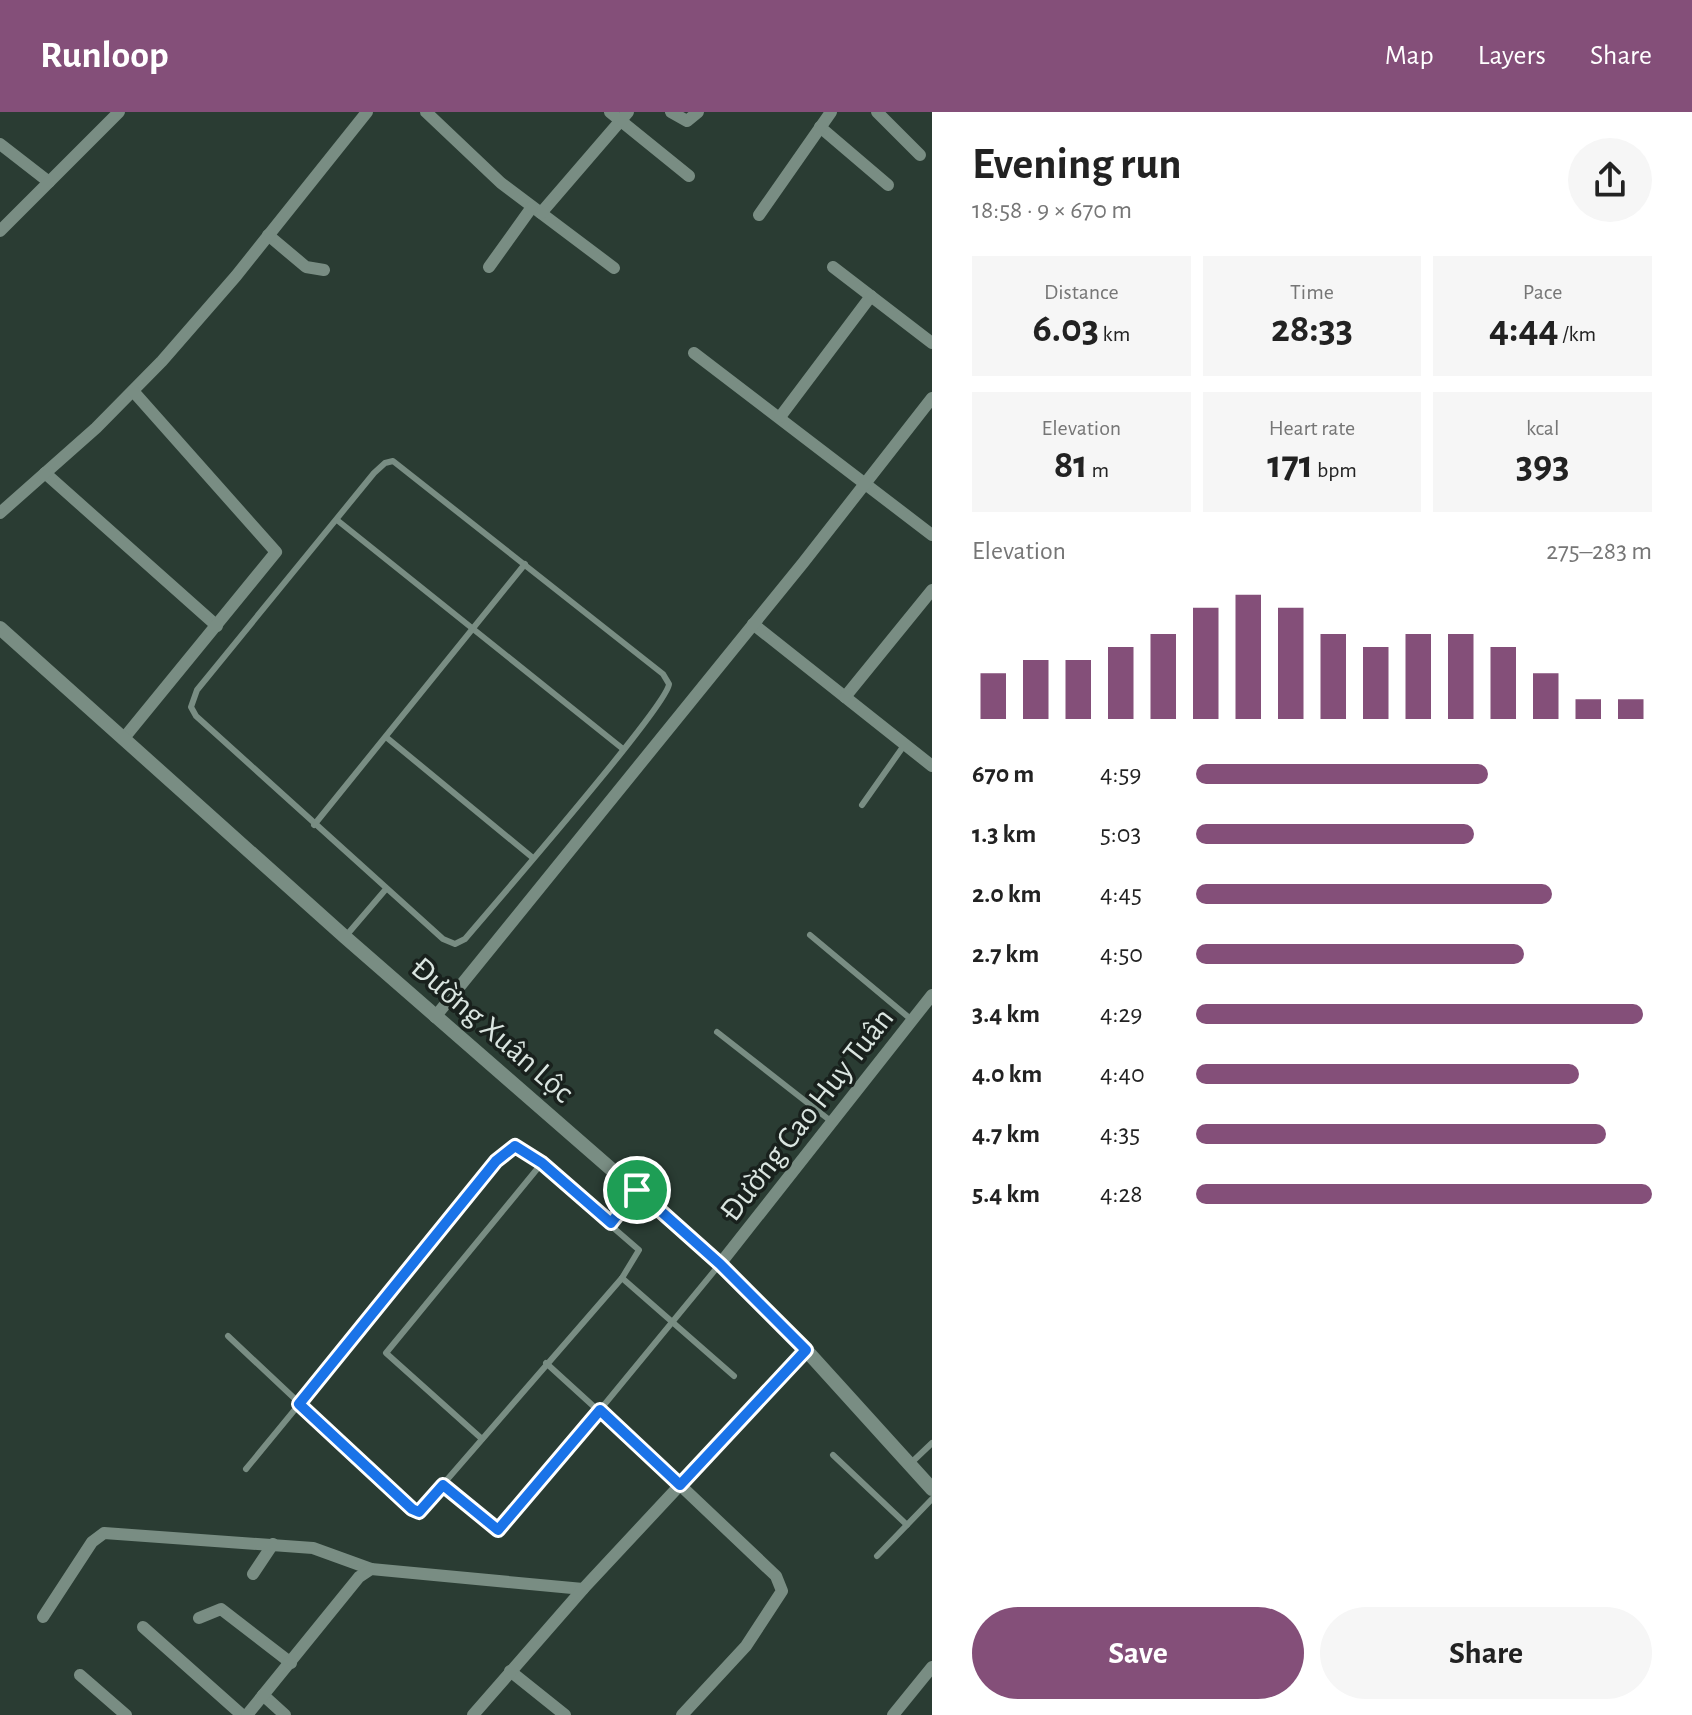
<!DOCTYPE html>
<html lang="en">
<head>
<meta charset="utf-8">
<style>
  :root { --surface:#fff; --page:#f6f6f6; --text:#222; --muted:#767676; --accent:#844f79 }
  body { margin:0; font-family:"Alegreya Sans",sans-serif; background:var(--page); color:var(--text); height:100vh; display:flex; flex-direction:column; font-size:30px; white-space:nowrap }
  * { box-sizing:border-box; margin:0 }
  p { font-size:26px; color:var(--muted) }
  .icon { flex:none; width:44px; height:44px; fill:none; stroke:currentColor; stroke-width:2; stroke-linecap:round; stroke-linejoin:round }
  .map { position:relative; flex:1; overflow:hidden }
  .panel { display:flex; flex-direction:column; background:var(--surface); width:760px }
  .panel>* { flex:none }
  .pin { position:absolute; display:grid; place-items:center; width:68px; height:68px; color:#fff; margin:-34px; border:4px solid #fff; border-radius:50%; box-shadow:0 2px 8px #0007 }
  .round { display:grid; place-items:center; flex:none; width:84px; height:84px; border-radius:42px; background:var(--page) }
  .head { display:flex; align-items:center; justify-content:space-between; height:136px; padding:0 40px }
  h1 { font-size:44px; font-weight:700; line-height:60px }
  .figures { display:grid; grid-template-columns:repeat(3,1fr); gap:12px; height:136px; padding:8px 40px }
  .figures div { display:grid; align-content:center; border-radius:0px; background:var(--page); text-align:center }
  .figures b { font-size:40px; font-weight:700 }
  .figures small { font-size:22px; font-weight:400 }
  .figures p { font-size:22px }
  .chart { height:224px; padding:16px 40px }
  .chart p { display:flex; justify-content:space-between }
  .chart svg { width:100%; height:144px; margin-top:8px; stroke:var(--accent); stroke-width:6 }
  .action { display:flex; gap:16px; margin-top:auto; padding:16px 40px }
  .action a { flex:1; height:92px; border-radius:48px; background:var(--accent); color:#fff; font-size:32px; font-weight:700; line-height:92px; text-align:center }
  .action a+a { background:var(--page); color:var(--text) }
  ul { padding:0 40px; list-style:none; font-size:26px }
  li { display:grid; grid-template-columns:128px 96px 1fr; align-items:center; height:60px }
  li i { height:20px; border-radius:10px; background:var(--accent) }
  header { display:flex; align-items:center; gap:48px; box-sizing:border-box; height:112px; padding:0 40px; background:var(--accent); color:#fff }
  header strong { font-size:38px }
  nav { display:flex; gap:44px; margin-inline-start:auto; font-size:28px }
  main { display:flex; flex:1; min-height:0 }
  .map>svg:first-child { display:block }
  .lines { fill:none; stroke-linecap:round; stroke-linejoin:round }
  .service { stroke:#798d83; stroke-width:6 }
  .minor { stroke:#798d83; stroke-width:12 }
  .tertiary { stroke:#798d83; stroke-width:14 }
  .route-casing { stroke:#fff; stroke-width:16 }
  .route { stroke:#1a73e8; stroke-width:10 }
  .labels { text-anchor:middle; stroke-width:7; stroke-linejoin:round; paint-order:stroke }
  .street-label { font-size:32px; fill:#dae5e0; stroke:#19211d }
</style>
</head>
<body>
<header>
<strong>Runloop</strong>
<nav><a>Map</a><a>Layers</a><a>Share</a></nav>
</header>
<main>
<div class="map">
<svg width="932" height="1603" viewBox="0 0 932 1603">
  <rect width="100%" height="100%" fill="#2a3c33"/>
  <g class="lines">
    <!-- service -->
    <g class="service">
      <path d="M393,349L663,562L669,572C668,593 492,795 465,827L455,832L443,827L196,604L191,595L197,578L374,361L385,351Z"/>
      <path d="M337,408L623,637"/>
      <path d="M386,625L533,746"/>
      <path d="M862,693L905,632"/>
      <path d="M314,713L525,452"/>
      <path d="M810,823L913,909"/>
      <path d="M345,825L386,777"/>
      <path d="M717,920L832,1010"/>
      <path d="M611,1111L635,1080"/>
      <path d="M622,1166L734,1264"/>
      <path d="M228,1224L412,1397L419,1400L622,1166L639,1138L520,1035L508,1038L496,1049C414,1153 330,1255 246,1357"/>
      <path d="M546,1251L680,1373"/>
      <path d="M482,1327L386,1241L542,1051"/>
      <path d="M833,1343L907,1413"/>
      <path d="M911,1351L932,1331"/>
      <path d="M443,1373L493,1416L502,1417L720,1152"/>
      <path d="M877,1444L932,1387"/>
    </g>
    <!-- minor -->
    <g class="minor">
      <path d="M426,0L501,71L614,156"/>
      <path d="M610,0L689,64"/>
      <path d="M671,0L687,9L698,0"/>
      <path d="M877,0L920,43"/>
      <path d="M820,15L888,73"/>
      <path d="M0,32L49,70"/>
      <path d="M541,101L628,0"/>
      <path d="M759,103L831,0"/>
      <path d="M0,119L119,0"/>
      <path d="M268,123L306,155L324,158"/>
      <path d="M489,155L532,95"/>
      <path d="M833,155L932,231"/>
      <path d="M694,241L932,423"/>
      <path d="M780,305L871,184"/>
      <path d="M45,361L217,514"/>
      <path d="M0,401L96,316L162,249L236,164L367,0"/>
      <path d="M753,512L932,654"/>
      <path d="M845,585L932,478"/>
      <path d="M124,626L276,440L133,279"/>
      <path d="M435,905L803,451L932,286"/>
      <path d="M720,1152L932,883"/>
      <path d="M680,1373L776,1464L782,1479L746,1534L682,1603"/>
      <path d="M253,1462L273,1432"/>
      <path d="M43,1505L92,1430L104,1421L313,1436L371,1457"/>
      <path d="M199,1506L221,1497L291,1551"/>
      <path d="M143,1515L242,1603"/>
      <path d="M510,1559L565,1603"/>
      <path d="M80,1563L126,1603"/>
      <path d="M263,1583L285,1603"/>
      <path d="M247,1603L359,1465L371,1457L583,1477"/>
      <path d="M473,1603L583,1477L806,1238"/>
      <path d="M893,1603L932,1555"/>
    </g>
    <!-- tertiary -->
    <path class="tertiary" d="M0,516L345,825L720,1152L806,1238L932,1377"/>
  </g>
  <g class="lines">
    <!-- route casing -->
    <g class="route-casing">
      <path id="route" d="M515,1034L542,1051L611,1111L637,1078L720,1152L806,1238L680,1373L600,1298L498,1418L443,1373L419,1400L412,1397L299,1292L496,1049Z"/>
    </g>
    <!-- route -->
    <use href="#route" class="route"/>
  </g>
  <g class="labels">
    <!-- street labels -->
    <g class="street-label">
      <text transform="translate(493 917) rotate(41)" y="11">Đường Xuân Lộc</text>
      <text transform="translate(806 1002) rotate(-52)" y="11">Đường Cao Huy Tuân</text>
    </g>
  </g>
</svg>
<div class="pin" style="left:637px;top:1078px;background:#1e9e55"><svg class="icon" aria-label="arrive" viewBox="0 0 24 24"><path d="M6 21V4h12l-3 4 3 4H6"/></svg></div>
</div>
<section class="panel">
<div class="head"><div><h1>Evening run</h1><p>18:58 · 9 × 670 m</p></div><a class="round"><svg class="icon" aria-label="share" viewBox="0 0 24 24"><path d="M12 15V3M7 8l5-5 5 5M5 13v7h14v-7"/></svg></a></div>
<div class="figures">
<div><p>Distance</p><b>6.03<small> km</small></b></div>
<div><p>Time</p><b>28:33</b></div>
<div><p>Pace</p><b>4:44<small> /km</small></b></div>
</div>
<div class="figures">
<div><p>Elevation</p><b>81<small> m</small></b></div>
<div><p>Heart rate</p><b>171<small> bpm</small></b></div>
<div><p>kcal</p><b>393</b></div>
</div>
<div class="chart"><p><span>Elevation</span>275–283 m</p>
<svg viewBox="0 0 160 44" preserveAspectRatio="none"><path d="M5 44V30M15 44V26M25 44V26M35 44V22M45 44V18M55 44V10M65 44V6M75 44V10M85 44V18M95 44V22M105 44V18M115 44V18M125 44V22M135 44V30M145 44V38M155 44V38"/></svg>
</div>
<ul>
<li><b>670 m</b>4:59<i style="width:64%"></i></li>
<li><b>1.3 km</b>5:03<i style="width:61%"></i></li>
<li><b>2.0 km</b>4:45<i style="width:78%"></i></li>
<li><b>2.7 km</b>4:50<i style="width:72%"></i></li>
<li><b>3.4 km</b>4:29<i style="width:98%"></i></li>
<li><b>4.0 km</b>4:40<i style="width:84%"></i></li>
<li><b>4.7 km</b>4:35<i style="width:90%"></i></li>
<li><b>5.4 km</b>4:28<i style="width:100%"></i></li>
</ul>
<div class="action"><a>Save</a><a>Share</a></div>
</section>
</main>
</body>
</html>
